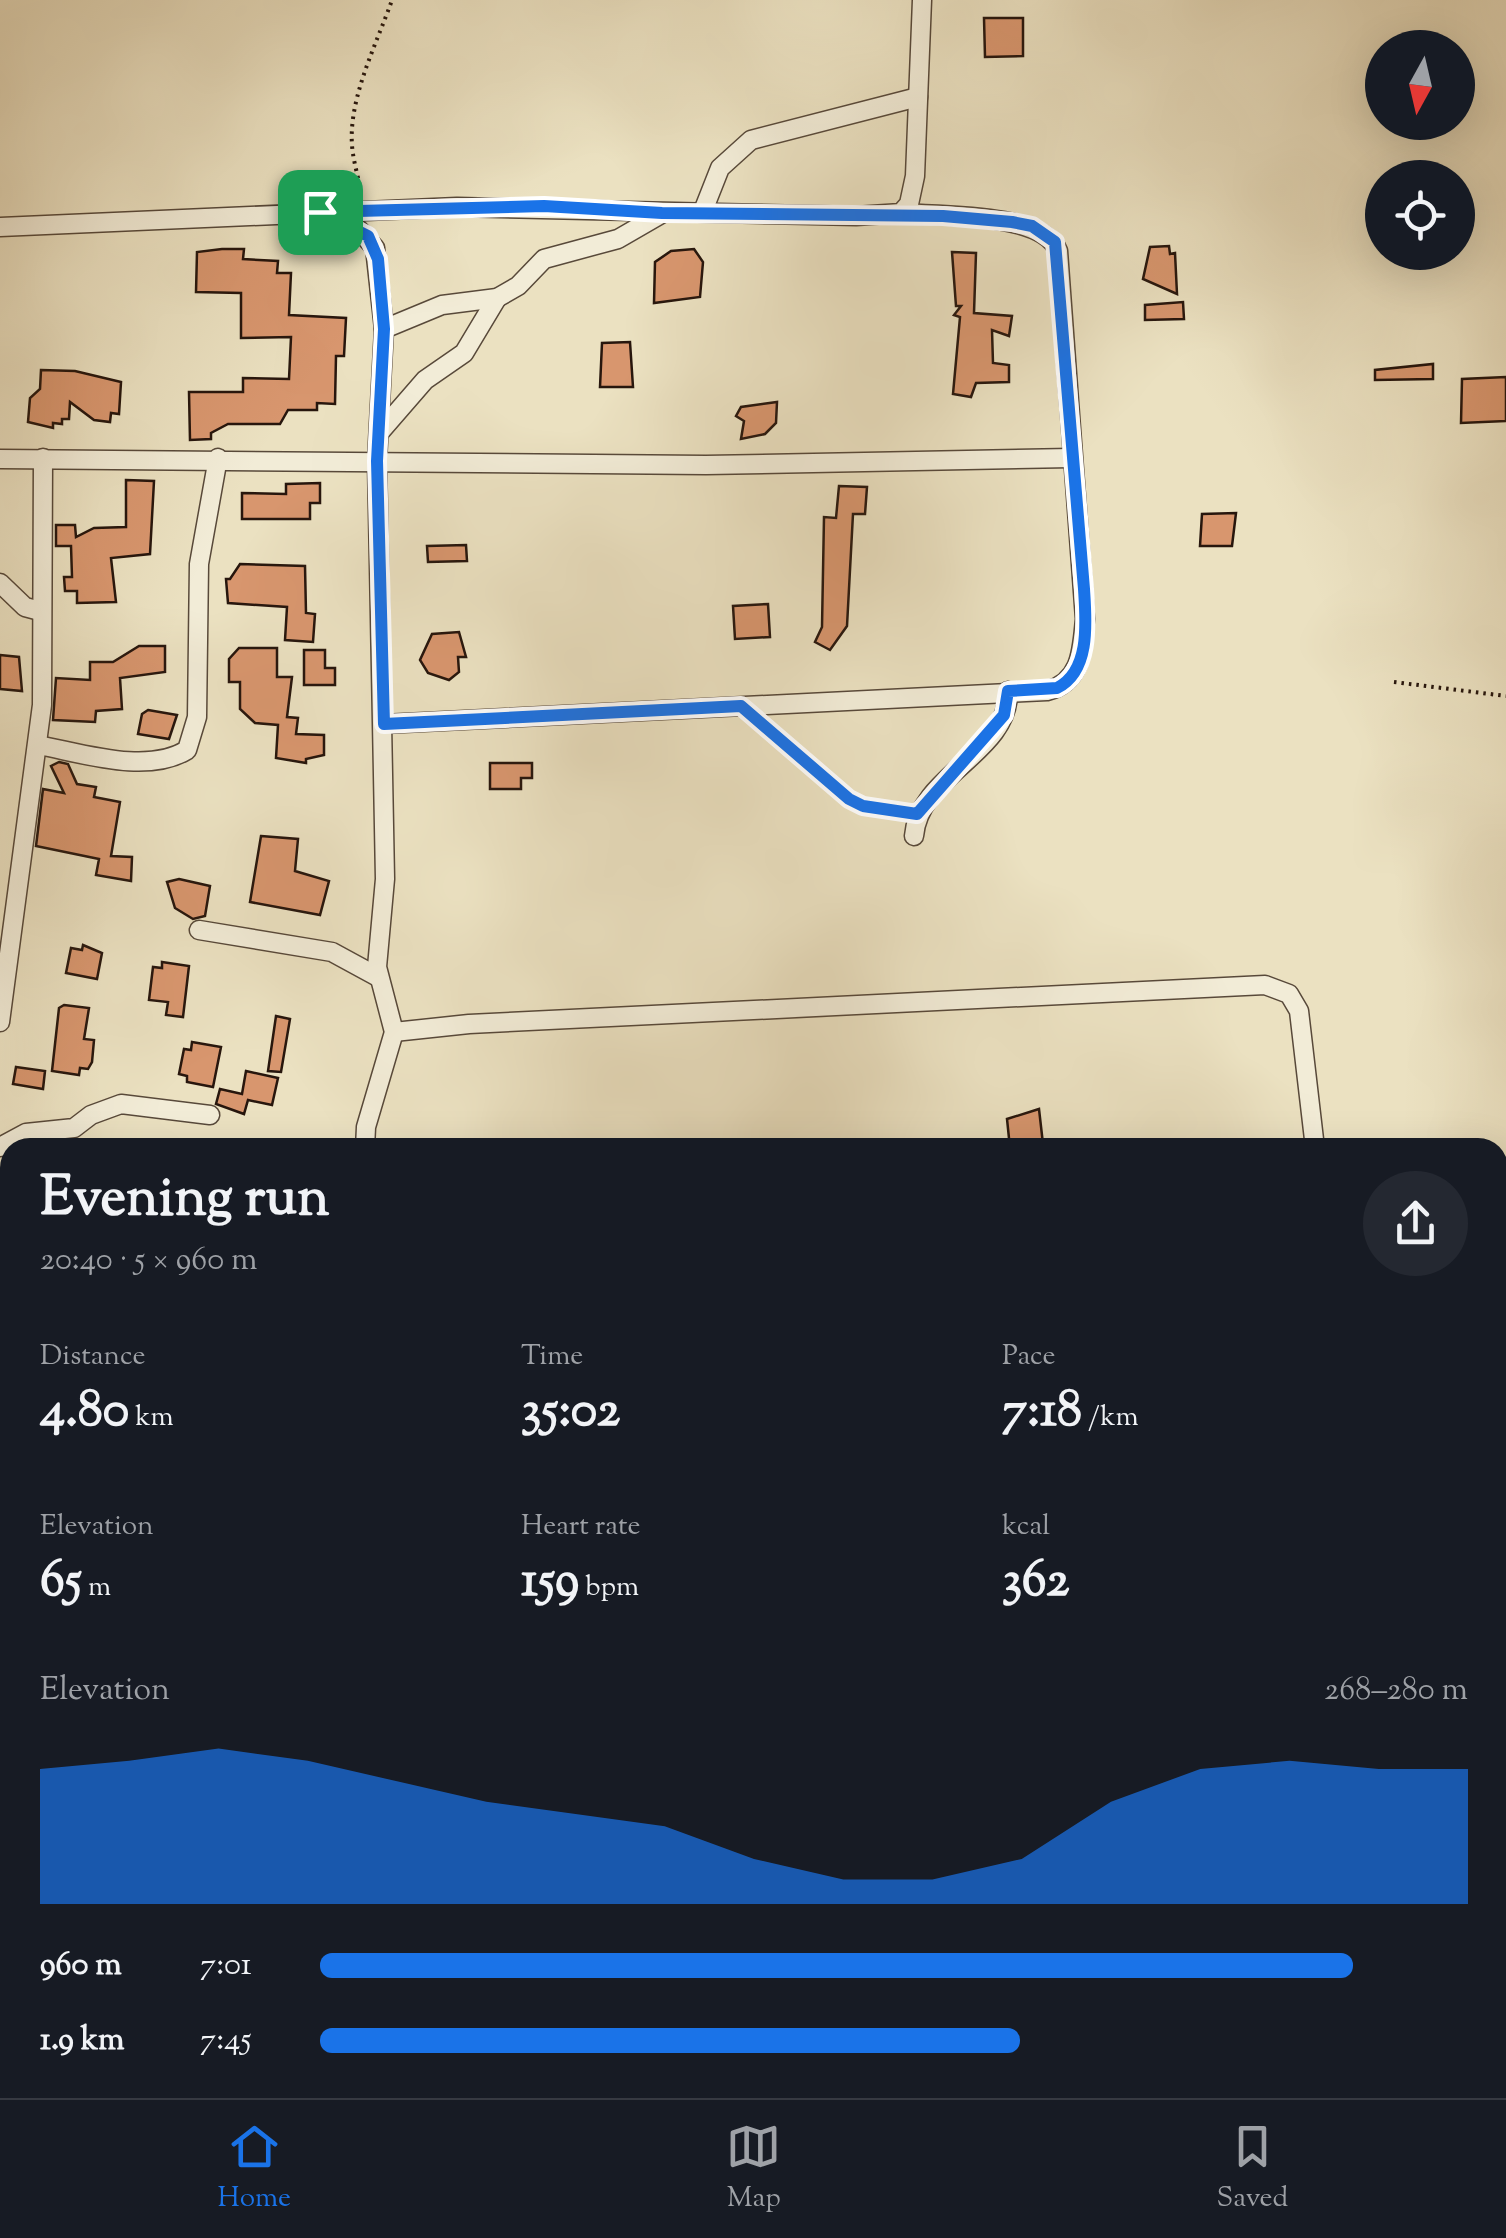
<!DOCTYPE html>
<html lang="en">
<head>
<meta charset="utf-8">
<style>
  :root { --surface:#171b24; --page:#242831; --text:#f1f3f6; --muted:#9ea1a6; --line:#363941; --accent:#1a73e8 }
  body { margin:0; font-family:"Sorts Mill Goudy",serif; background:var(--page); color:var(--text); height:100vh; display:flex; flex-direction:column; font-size:38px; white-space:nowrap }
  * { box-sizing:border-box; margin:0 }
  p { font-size:32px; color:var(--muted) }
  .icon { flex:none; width:55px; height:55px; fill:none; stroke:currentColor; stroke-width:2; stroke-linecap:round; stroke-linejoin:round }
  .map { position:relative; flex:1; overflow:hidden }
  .sheet { position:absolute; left:0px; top:1138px; width:1508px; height:962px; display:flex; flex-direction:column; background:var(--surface); border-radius:30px 30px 0 0; box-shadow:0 10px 40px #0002 }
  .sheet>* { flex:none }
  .needle { width:65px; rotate:188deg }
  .tools { position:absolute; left:1365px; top:30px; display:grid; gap:20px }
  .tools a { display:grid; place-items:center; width:110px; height:110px; border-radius:50%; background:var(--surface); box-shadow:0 10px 40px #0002; font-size:50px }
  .pin { position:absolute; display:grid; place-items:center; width:85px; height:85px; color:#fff; margin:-42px; border-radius:20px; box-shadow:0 5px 15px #0006 }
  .round { display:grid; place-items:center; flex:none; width:105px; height:105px; border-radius:52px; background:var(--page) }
  .overview { display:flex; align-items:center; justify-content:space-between; height:170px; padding:0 40px }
  h1 { font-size:55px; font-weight:700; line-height:75px }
  .figures { display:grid; grid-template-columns:repeat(3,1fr); gap:15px; height:170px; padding:10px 40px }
  .figures div { display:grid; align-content:center }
  .figures b { font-size:50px; font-weight:700 }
  .figures small { font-size:28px; font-weight:400 }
  .figures p { font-size:28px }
  .chart { height:280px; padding:20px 40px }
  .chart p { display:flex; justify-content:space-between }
  .chart svg { width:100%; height:180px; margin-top:10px; fill:var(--accent); opacity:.7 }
  ul { padding:0 40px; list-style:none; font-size:32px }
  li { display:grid; grid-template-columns:160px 120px 1fr; align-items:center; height:75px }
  li i { height:25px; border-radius:12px; background:var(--accent) }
  .dock { display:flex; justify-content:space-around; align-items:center; height:140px; border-top:2px solid var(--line); background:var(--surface); font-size:28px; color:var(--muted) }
  .dock a { display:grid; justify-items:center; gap:5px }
  .dock .on { color:var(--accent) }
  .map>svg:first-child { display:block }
  .building { fill:#d8966e; stroke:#27160d; stroke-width:2.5 }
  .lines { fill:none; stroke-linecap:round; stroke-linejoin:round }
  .lane-casing { stroke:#58493a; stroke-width:12 }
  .street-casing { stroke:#58493a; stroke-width:21 }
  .secondary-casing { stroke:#27160d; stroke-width:26 }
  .path { stroke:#27160d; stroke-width:4; stroke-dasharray:2.5 5; stroke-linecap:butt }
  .lane { stroke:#f2ecd7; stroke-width:9 }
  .street { stroke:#f2ecd7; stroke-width:18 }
  .secondary { stroke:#f2ecd7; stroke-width:22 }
  .route-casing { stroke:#fff; stroke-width:20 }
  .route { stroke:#1a73e8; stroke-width:12 }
</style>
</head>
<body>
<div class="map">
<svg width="1506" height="2098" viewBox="0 0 1506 2098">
  <rect width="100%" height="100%" fill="#ebe1c1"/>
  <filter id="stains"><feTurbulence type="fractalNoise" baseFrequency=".002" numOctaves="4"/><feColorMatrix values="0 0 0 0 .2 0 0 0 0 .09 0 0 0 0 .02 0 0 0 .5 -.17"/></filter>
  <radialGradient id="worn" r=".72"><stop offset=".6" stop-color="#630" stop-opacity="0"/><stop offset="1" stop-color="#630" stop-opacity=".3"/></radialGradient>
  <!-- building -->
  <g class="building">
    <path d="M984,18H1023V56L985,57Z"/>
    <path d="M1169,246L1170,254L1175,253L1177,294L1143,279L1150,247Z"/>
    <path d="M222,249H244L243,259L278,261L277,273H291L289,315L346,318L344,356H336L335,404L317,403V410H288L280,424H228L211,433V439L190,440L189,392H243V378L289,379L291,337L241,338V293L196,292L197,252Z"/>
    <path d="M694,249L703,262L700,297L654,303L655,262L671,251Z"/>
    <path d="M952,252L976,253L974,313L1012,316L1009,336L992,330L993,363L1009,365V382L976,383L971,397L953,394L960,317L954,315L961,306H956Z"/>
    <path d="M1183,302L1184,319L1145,320V305Z"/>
    <path d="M630,342L633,387H600L602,343Z"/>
    <path d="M1433,364V379L1375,380V370Z"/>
    <path d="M41,370L75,371L121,382L119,414L111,413L110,422L94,420L70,402L69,419H62V424L53,423V428L28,422L30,398L40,389Z"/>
    <path d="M1506,377V421L1461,423L1462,379Z"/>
    <path d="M777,402L776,423L765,434L741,439L744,421L736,416L741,407Z"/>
    <path d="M126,480L154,481L150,554L111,558L116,602L77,603V591H65L64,577H72L71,546H56V525H75L76,537L94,528L126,527Z"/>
    <path d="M320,483V503H310V519H242V493L286,494V484Z"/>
    <path d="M839,486L867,487L865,514H853L847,626L830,650L815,642L822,627L824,517L836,518Z"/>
    <path d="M1236,513L1232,546H1200L1202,514Z"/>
    <path d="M466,545L467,561L428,562L427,546Z"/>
    <path d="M240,564L305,566L306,613L315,614L313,642L285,640L287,607L228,603L226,579H230Z"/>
    <path d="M768,604L770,637L735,639L733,606Z"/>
    <path d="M459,632L466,657H458L459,672L449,680L428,673L420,660L432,634Z"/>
    <path d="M139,646H165V672L120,678L122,709L96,711L95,722L53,720L56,678L90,680V662H113Z"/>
    <path d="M239,648H277V677H292L287,717L298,718L296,734L324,735V755L306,759V763L276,758L278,725L255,723L240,709V682H229V659Z"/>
    <path d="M304,650H325V668H335V685H304Z"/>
    <path d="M0,655L19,657L22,691L0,689Z"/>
    <path d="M148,710L177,715L169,739L138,734L142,714Z"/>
    <path d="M59,762L68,764L77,784L96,787L94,797L120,802L111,856L132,857L131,881L96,875L99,859L36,846L43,789L64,793L51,766Z"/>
    <path d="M490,763H532V778H521V789H490Z"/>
    <path d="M261,836L298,839L295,871L329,881L320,915L250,902Z"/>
    <path d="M179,879L210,886L205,916L193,919L175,908L167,882Z"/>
    <path d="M83,945L102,953L97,979L66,973L71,948L82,950Z"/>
    <path d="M162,962L189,966L183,1017L166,1015L168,1002L149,1000L153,967L162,968Z"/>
    <path d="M64,1005L89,1008L84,1039L94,1040L92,1062L88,1069L80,1068L79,1075L52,1071L59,1008Z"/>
    <path d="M276,1016L290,1019L281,1072L268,1071Z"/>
    <path d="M192,1042L221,1047L213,1087L187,1082V1076L179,1074L184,1049L191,1050Z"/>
    <path d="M16,1067L45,1071L43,1089L13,1084Z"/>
    <path d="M246,1071L278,1078L272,1105L248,1100L244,1114L216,1104L220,1089L242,1094Z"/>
    <path d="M1039,1109L1043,1144L1010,1148L1007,1119Z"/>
  </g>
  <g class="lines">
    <!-- lane casing -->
    <g class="lane-casing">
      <path id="lane" d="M0,1925L10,1927"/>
    </g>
    <!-- street casing -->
    <g class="street-casing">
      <g id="street">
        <path d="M703,211L720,168L751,140L918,97"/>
        <path d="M326,214L359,230L375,248L384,329L377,461L385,879L377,967L394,1032L366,1127L365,1148"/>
        <path d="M0,227L457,207L856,216L901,213L909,204L915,176L922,0"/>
        <path d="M384,329L442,305L497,298L518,286L544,259L618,239L663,213"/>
        <path d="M379,433L425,380L464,353L497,298"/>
        <path d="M0,459L706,465L1071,458"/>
        <path d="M0,583L25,607L40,611"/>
        <path d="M384,724L1047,691C1082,682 1082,649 1085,619L1058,251C1043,212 938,216 901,213"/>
        <path d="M38,745C82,753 147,775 187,750L197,717L199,564L218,458"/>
        <path d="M914,836C919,774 1010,753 1008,691"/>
        <path d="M199,930L332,952L378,977"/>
        <path d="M0,1022L42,705L43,458"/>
        <path d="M394,1032L469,1024L1265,985L1289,994L1299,1011L1315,1148"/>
        <path d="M0,1147L26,1133L74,1128L91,1115L121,1104L210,1115"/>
        <path d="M261,2098L263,2090"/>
        <path d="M425,2098L426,2090"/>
        <path d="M632,2098L635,2090"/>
        <path d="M1123,2098L1127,2090"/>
      </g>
    </g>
    <!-- secondary casing -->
    <g class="secondary-casing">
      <g id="secondary">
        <path d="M1498,1285L1506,1283"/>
        <path d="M0,1407H10"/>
      </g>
    </g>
    <!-- path -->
    <g class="path">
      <path d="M361,193C359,180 355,167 353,154C345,104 376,46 392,0"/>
      <path d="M1394,682L1506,696"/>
      <path d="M762,724L849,799L863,806L903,812"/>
    </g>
    <!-- lane -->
    <use href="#lane" class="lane"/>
    <!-- street -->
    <use href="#street" class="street"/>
    <!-- secondary -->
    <use href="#secondary" class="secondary"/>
  </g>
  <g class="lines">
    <!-- route casing -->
    <g class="route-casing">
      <path id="route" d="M544,206L662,213L943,216L1012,222L1032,226L1055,242L1084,589C1086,621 1091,671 1057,688L1008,691L1004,715L917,814L863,806L849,799L741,706L384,724L377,461L384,329L378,259L368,236L320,212Z"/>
    </g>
    <!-- route -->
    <use href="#route" class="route"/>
  </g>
  <rect width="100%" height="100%" filter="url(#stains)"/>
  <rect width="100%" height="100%" fill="url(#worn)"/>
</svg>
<div class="tools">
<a><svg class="needle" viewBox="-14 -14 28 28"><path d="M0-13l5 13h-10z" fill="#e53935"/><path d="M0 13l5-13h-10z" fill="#9ea1a6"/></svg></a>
<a><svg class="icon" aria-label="locate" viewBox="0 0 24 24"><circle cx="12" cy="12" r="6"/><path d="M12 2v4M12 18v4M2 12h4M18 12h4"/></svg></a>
</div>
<div class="pin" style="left:320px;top:212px;background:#1e9e55"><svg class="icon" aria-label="arrive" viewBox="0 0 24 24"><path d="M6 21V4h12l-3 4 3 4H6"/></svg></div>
<section class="sheet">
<div class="overview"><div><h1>Evening run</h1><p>20:40 · 5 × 960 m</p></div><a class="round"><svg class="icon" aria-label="share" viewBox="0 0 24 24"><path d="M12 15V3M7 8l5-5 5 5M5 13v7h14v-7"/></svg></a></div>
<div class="figures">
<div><p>Distance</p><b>4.80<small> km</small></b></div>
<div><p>Time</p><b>35:02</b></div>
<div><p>Pace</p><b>7:18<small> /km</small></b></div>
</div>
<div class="figures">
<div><p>Elevation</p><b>65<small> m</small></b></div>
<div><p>Heart rate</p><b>159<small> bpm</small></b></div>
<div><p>kcal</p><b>362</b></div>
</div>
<div class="chart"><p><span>Elevation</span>268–280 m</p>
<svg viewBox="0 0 160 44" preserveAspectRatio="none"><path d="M0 44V11L10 9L20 6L30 9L40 14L50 19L60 22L70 25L80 33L90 38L100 38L110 33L120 19L130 11L140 9L150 11L160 11V44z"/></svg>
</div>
<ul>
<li><b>960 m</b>7:01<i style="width:90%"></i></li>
<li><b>1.9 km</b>7:45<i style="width:61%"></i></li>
</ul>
</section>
</div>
<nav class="dock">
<a class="on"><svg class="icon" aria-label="home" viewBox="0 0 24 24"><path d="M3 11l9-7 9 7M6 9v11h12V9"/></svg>Home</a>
<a><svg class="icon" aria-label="map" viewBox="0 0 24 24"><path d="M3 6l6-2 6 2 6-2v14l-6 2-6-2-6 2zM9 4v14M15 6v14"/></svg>Map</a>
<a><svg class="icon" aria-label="saved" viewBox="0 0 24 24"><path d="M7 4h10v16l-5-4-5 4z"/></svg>Saved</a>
</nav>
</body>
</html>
